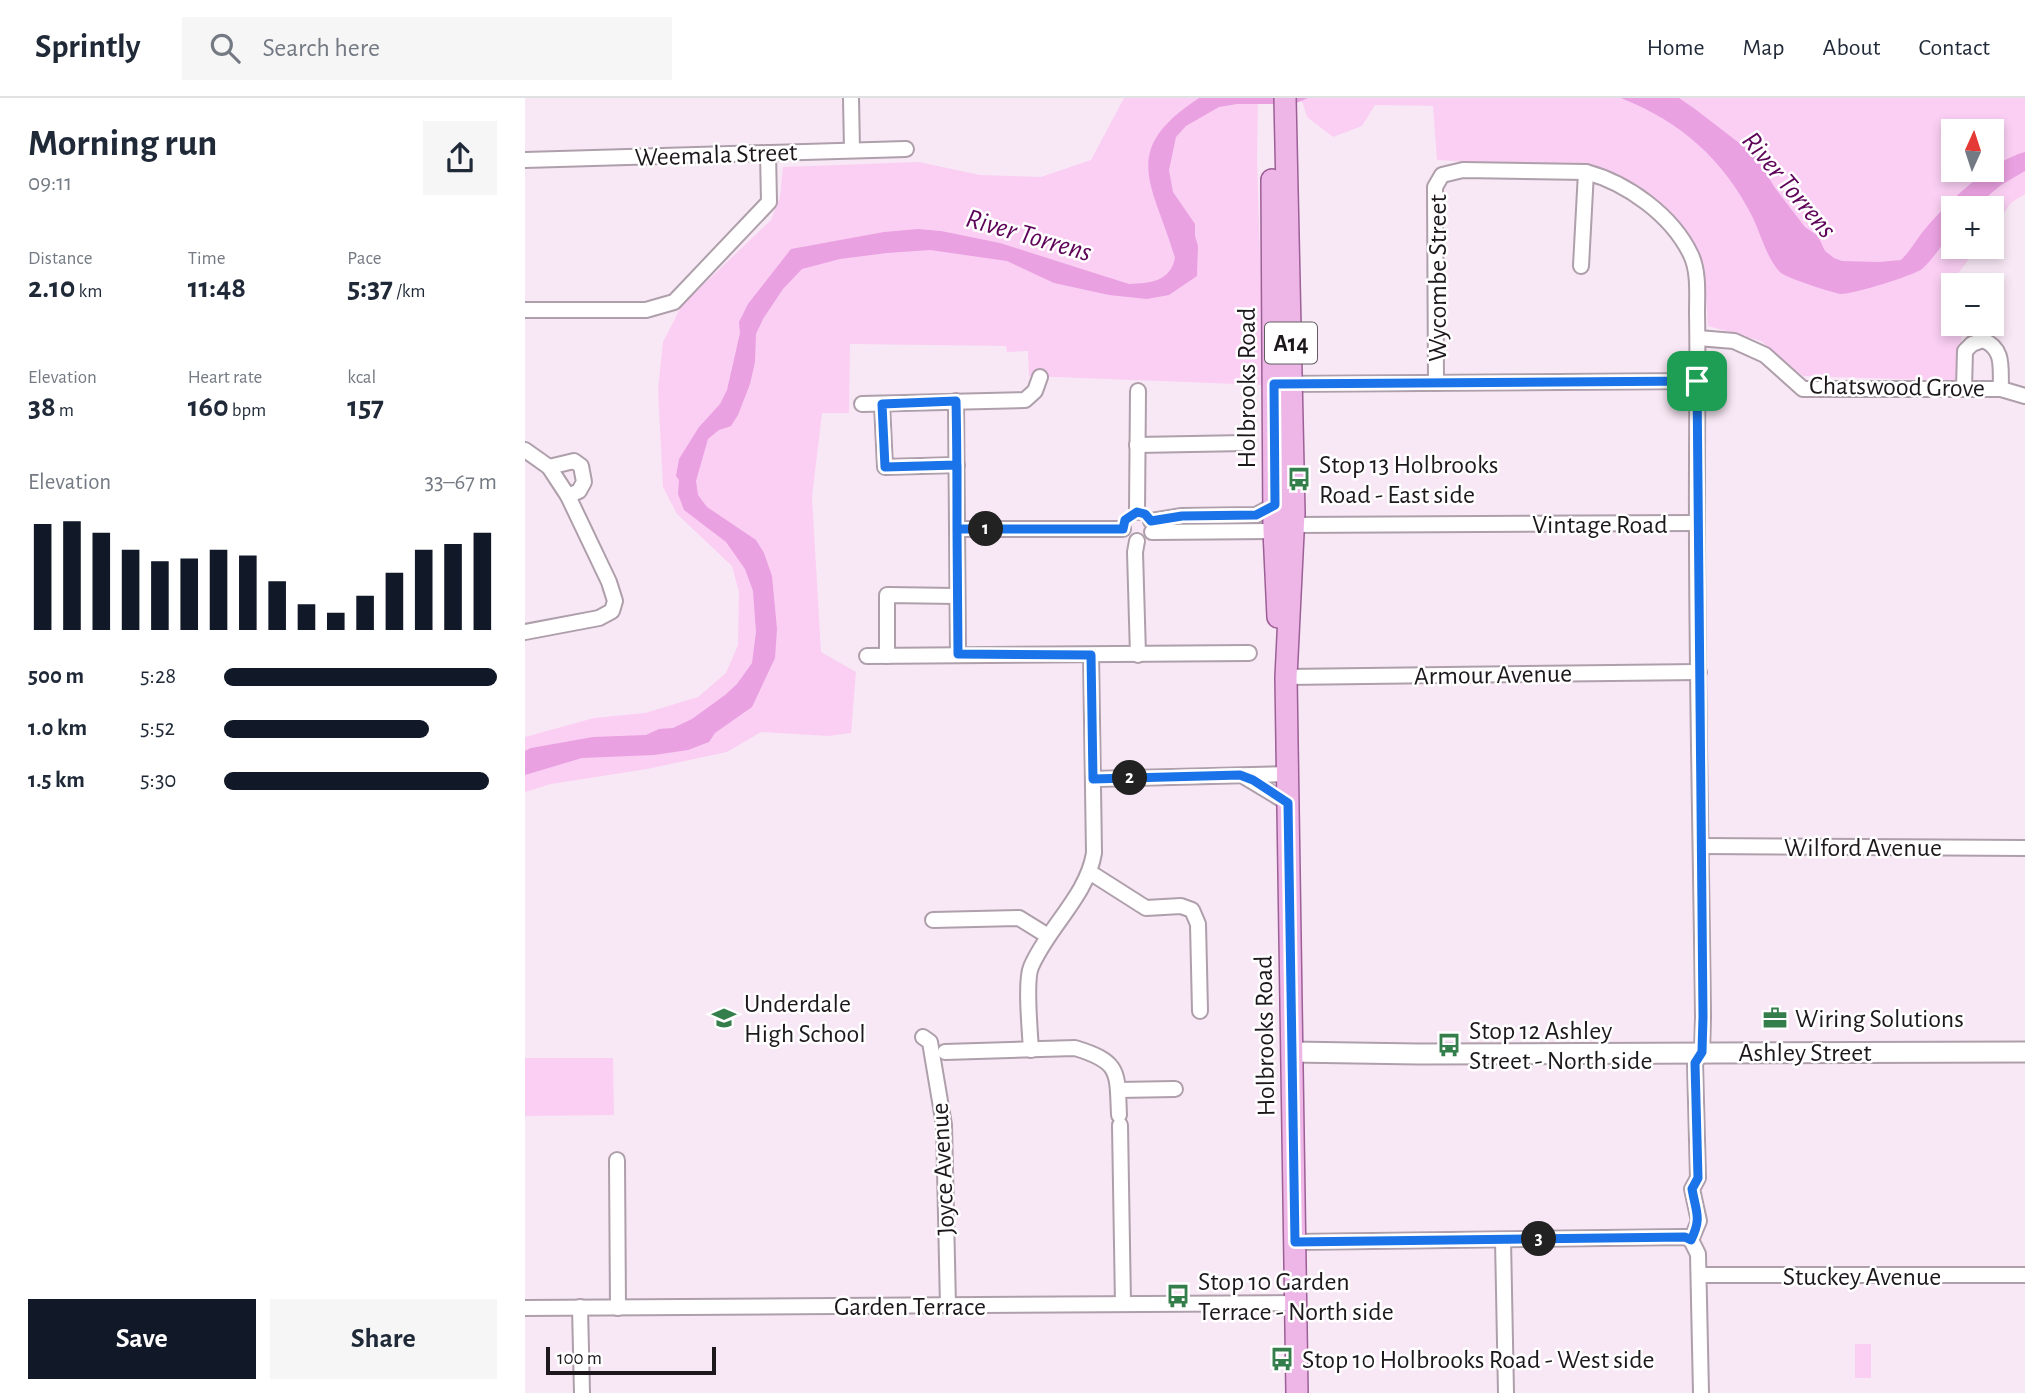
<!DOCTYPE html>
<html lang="en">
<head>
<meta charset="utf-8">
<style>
  :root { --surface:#fff; --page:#f6f6f7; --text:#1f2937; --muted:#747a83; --line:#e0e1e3; --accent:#111827 }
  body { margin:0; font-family:"Alegreya Sans",sans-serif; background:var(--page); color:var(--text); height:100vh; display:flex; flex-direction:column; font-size:26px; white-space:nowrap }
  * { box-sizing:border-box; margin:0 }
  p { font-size:23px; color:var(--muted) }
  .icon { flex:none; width:38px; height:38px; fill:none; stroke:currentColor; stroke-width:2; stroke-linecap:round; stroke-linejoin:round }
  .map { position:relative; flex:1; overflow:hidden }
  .details { display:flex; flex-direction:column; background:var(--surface); width:525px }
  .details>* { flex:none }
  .needle { width:46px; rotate:3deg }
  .fabs { position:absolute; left:1416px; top:21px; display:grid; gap:14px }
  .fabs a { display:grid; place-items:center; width:63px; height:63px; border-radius:0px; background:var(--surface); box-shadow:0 4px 10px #0003; font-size:35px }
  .scale { position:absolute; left:21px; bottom:18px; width:170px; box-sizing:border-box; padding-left:7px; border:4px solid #1d181c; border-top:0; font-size:19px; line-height:24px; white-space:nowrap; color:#1d181c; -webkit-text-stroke:5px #fff; paint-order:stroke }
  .pin { position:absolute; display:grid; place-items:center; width:60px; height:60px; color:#fff; margin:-30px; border-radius:14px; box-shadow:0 4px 10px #0006 }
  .km { position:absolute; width:35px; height:35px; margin:-18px; border-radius:50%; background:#222; color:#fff; font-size:19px; line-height:35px; text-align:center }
  .round { display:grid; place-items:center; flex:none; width:74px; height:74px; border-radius:0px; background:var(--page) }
  .headline { display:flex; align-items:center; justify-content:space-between; height:119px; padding:0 28px }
  h1 { font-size:38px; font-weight:700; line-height:52px }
  .stats { display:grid; grid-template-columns:repeat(3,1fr); gap:10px; height:119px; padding:7px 28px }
  .stats div { display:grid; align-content:center }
  .stats b { font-size:30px; font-weight:700 }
  .stats small { font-size:19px; font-weight:400 }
  .stats p { font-size:19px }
  .chart { height:196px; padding:14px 28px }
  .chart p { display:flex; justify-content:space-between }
  .chart svg { width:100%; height:126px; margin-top:7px; stroke:var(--accent); stroke-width:6 }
  .button { display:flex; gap:14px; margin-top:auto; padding:14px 28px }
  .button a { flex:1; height:80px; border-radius:0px; background:var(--accent); color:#fff; font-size:28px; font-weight:700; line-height:80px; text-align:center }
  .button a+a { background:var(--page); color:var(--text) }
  ul { padding:0 28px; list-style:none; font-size:23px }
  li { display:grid; grid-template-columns:112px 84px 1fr; align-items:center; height:52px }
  li i { height:18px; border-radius:9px; background:var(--accent) }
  header { display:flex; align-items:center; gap:42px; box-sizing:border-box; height:98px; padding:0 35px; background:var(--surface); border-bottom:2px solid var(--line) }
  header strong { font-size:33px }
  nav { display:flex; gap:38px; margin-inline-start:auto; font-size:24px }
  .search { width:490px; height:63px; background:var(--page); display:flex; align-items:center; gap:18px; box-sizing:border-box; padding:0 24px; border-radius:0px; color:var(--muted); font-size:26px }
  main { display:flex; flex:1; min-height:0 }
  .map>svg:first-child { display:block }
  .green { fill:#facff3; fill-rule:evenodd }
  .water { fill:#eaa1e1 }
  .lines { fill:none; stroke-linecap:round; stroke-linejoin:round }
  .street-casing { stroke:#ae9fab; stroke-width:18 }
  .secondary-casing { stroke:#ae9fab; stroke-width:23 }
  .primary-casing { stroke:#9c5f96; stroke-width:24 }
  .street { stroke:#fff; stroke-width:14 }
  .secondary { stroke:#fff; stroke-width:19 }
  .primary { stroke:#edb6e7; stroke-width:21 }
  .route-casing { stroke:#fff; stroke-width:14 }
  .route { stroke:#1a73e8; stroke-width:9 }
  .labels { text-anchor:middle; stroke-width:5; stroke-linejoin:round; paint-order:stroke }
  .shield { fill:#fff; stroke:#615d60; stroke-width:2 }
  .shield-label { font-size:24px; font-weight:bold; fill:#1d181c }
  .street-label { font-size:26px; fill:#1d181c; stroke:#fff }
  .poi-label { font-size:26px; fill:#1d181c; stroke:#fff; text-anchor:start }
  .water-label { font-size:28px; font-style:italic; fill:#5e0459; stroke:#fff }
</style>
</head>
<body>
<header>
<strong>Sprintly</strong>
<div class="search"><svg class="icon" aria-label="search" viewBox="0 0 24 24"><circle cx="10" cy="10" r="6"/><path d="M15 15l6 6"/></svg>Search here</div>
<nav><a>Home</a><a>Map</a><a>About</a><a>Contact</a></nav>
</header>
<main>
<section class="details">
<div class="headline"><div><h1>Morning run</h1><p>09:11</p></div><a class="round"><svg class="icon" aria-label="share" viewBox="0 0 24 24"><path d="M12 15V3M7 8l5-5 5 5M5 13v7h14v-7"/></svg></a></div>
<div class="stats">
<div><p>Distance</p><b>2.10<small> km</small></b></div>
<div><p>Time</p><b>11:48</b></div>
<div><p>Pace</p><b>5:37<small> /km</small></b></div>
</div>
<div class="stats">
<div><p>Elevation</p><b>38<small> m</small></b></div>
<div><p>Heart rate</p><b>160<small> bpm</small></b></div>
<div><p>kcal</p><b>157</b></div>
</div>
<div class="chart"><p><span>Elevation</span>33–67 m</p>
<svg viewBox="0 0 160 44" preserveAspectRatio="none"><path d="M5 44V7M15 44V6M25 44V10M35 44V16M45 44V20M55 44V19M65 44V16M75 44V18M85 44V27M95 44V35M105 44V38M115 44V32M125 44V24M135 44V16M145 44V14M155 44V10"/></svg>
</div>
<ul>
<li><b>500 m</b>5:28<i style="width:100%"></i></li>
<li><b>1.0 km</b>5:52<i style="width:75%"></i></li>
<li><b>1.5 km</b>5:30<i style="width:97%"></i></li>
</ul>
<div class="button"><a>Save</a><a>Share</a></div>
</section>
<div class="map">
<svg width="1500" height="1295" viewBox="0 0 1500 1295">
  <rect width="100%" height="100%" fill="#f8e8f5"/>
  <!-- green -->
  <g class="green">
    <path d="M599,0H733L732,62L739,287L504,278L503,253L482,254L481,248L325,246L324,315H297L287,399L296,554L331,574L326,635L303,638L236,634L202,654L122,671L26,686L0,694V639L69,620L120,615L173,599L201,575L213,547L214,494L207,468L152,416L138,389L133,291L138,244L157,207L246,122L255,99L258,69L394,64L455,77L516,79L566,62Z"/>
    <path d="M776,0H1500V96L1486,105L1467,131L1466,110H1428V149H1453L1432,177L1433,187H1428V226H1437L1435,283L1278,278L1236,243L1183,228L1179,167L1165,141L1145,117L1114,88L1084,74L1042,66H981L912,62L908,8L850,7L837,28L808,39L782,19ZM1428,33H1466V72H1428Z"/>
    <path d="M0,960H88L89,1017L0,1018Z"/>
    <rect x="1330" y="1246" width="16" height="34"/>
  </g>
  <!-- water -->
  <g class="water">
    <path d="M674,0H783L769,6H712L694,9L661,28L651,39L644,72L648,94L670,126V138L673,148L672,178L644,197L622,201L584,197L529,185L482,163L405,152L362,155L315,161L277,171L258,191L238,221L231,236L230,264L225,286L213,317L206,328L194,332L183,341L171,383L173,397L182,409L231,442L239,455L247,478L252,531L250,560L227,609L190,635L184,644L163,652L129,657L57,660L0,677V653L6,650L68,639L121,637L134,631L148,630L167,621L200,597L212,586L227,565L231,534L228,493L220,471L201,444L159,412L153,396L154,382L151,378L154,361L174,329L195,306L202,292L215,235L214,224L223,206L266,151L359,134L393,131L416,133L475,145L604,186C625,185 645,184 650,160C628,85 593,53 674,0Z"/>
    <path d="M1096,0H1154L1170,11L1231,58L1250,90L1280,129L1293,138L1300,153L1309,160L1317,163L1354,164L1376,162C1384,154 1389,146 1396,136C1419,107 1465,63 1500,54V73L1476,87L1449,110H1428V134C1417,146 1409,160 1397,171C1387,178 1329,196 1316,196C1308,195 1262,180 1256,175C1242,162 1236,136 1227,118C1198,61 1156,24 1096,0Z"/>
  </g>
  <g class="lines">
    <!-- street casing -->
    <g class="street-casing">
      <g id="street">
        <path d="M326,0L327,52"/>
        <path d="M0,62L381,51"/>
        <path d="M1056,168L1061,74"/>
        <path d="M0,212H121L149,204L244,104L243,55"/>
        <path d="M1173,240L1209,243L1240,257L1278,291H1476L1500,298"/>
        <path d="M911,285L910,89L917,77L938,72L1061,74C1102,85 1147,117 1166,157C1174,174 1172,196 1172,215C1173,266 1172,317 1172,368C1171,552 1176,735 1178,919L1177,954L1170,965L1173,1080L1167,1091L1174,1123L1166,1142"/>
        <path d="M758,286L1172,283"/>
        <path d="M1439,290L1440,253L1447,246L1458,242C1480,251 1475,270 1476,291"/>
        <path d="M431,303L433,556"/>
        <path d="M337,306L500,302L510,293L515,279"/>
        <path d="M357,306L360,369L432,367"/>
        <path d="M612,347L721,345"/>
        <path d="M0,352L24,369L43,398L84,484L90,503L87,513L74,520L0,534"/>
        <path d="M24,369L49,363L56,368L59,384L54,393L43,398"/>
        <path d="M612,414L613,293"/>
        <path d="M626,423L657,418L731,417L750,407"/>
        <path d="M769,427L1172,425"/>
        <path d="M432,431H598"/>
        <path d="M627,434L755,433"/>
        <path d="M612,443L610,454L613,557"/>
        <path d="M342,558L724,555"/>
        <path d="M362,558V497L432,498"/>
        <path d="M761,579L1174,574"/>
        <path d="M720,679L763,705"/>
        <path d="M568,681L762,676"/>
        <path d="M1176,748L1500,750"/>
        <path d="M566,775L621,810L656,808L667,812L673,826L675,913"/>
        <path d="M408,822L494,820L523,838"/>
        <path d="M398,939L405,944L419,1027L423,1208"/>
        <path d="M506,952C505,934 500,883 506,869C523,829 562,798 569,755L566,557"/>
        <path d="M420,954L550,950C596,964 592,974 594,1017"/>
        <path d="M593,992L650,991"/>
        <path d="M595,1027L598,1206"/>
        <path d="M92,1062L93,1210"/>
        <path d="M978,1142L981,1295"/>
        <path d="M1166,1142L1173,1156L1176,1295"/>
        <path d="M770,1144L1160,1139L1166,1142"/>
        <path d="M1174,1177H1500"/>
        <path d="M55,1209L57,1295"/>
        <path d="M0,1210L771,1205"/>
      </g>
    </g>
    <!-- secondary casing -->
    <g class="secondary-casing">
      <path id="secondary" d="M767,954L893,956L1500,954"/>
    </g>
    <!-- primary casing -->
    <g class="primary-casing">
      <g id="primary">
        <path d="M760,0L769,415L761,579L772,1295"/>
        <path d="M747,82L749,433L753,519"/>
      </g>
    </g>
    <!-- street -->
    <use href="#street" class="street"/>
    <!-- secondary -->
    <use href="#secondary" class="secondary"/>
    <!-- primary -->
    <use href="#primary" class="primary"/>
  </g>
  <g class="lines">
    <!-- route casing -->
    <g class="route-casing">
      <path id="route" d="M1172,283L749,286L750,407L731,417L657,418L626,423L620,416L612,414L600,422L598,431H432V367L360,369L357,306L431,303C432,346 432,388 432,431L433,556L566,557L568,681L715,677L728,682L763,705L770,1144L1160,1139L1166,1142C1177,1120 1171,1114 1167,1091L1173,1080L1170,965L1177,954L1178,919L1172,283"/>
    </g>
    <!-- route -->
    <use href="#route" class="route"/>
  </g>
  <!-- icons -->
  <defs>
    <g id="bus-bare" transform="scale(1.89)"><path d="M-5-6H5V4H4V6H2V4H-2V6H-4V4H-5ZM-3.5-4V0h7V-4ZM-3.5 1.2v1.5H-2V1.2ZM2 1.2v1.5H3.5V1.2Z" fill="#347e4b" stroke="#fff" stroke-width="2.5" paint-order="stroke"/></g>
    <g id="school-bare" transform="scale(1.89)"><path d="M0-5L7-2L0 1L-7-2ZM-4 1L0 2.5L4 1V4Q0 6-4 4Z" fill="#347e4b" stroke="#fff" stroke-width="2.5" paint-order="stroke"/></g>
    <g id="office-bare" transform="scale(1.89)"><path d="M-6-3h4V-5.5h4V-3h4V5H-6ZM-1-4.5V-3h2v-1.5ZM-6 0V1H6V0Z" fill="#347e4b" stroke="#fff" stroke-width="2.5" paint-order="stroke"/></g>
  </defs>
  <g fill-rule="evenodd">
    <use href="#bus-bare" x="774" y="381"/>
    <use href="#school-bare" x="199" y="920"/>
    <use href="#office-bare" x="1250" y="920"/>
    <use href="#bus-bare" x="924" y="947"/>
    <use href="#bus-bare" x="653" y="1198"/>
    <use href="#bus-bare" x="757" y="1261"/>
  </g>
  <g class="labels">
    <!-- shield labels -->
    <rect class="shield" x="740" y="224.5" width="52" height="41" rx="5"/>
    <g class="shield-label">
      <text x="766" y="253">A14</text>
    </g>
    <!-- street labels -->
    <g class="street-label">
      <text transform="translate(191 56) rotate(-2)" y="9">Weemala Street</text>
      <text transform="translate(912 180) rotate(-90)" y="9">Wycombe Street</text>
      <text transform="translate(1372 288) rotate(1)" y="9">Chatswood Grove</text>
      <text transform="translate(721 290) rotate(-90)" y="9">Holbrooks Road</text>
      <text x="1075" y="435">Vintage Road</text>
      <text transform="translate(968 576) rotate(-1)" y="9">Armour Avenue</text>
      <text x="1338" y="758">Wilford Avenue</text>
      <text transform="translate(739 938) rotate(-91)" y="9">Holbrooks Road</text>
      <text x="1280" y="963">Ashley Street</text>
      <text transform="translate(417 1071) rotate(-93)" y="9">Joyce Avenue</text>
      <text x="1337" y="1187">Stuckey Avenue</text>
      <text x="385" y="1217">Garden Terrace</text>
    </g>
    <!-- poi labels -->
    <g class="poi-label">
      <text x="794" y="375">Stop 13 Holbrooks<tspan x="794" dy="30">Road - East side</tspan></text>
      <text x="219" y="914">Underdale<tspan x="219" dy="30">High School</tspan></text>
      <text x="1270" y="929">Wiring Solutions</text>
      <text x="944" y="941">Stop 12 Ashley<tspan x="944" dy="30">Street - North side</tspan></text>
      <text x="673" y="1192">Stop 10 Garden<tspan x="673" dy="30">Terrace - North side</tspan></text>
      <text x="777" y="1270">Stop 10 Holbrooks Road - West side</text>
    </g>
    <!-- water labels -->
    <g class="water-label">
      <text transform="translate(1265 86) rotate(50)" y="10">River Torrens</text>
      <text transform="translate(504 136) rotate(16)" y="10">River Torrens</text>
    </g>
  </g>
</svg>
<div class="fabs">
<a><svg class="needle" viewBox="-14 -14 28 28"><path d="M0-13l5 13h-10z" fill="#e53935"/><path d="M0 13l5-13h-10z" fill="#747a83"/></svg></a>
<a>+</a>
<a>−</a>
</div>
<div class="scale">100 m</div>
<div class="pin" style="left:1172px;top:283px;background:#1e9e55"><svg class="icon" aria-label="arrive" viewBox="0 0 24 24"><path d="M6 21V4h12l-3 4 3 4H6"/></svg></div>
<b class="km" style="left:461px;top:431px">1</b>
<b class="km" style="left:605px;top:680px">2</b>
<b class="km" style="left:1014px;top:1141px">3</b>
</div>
</main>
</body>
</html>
